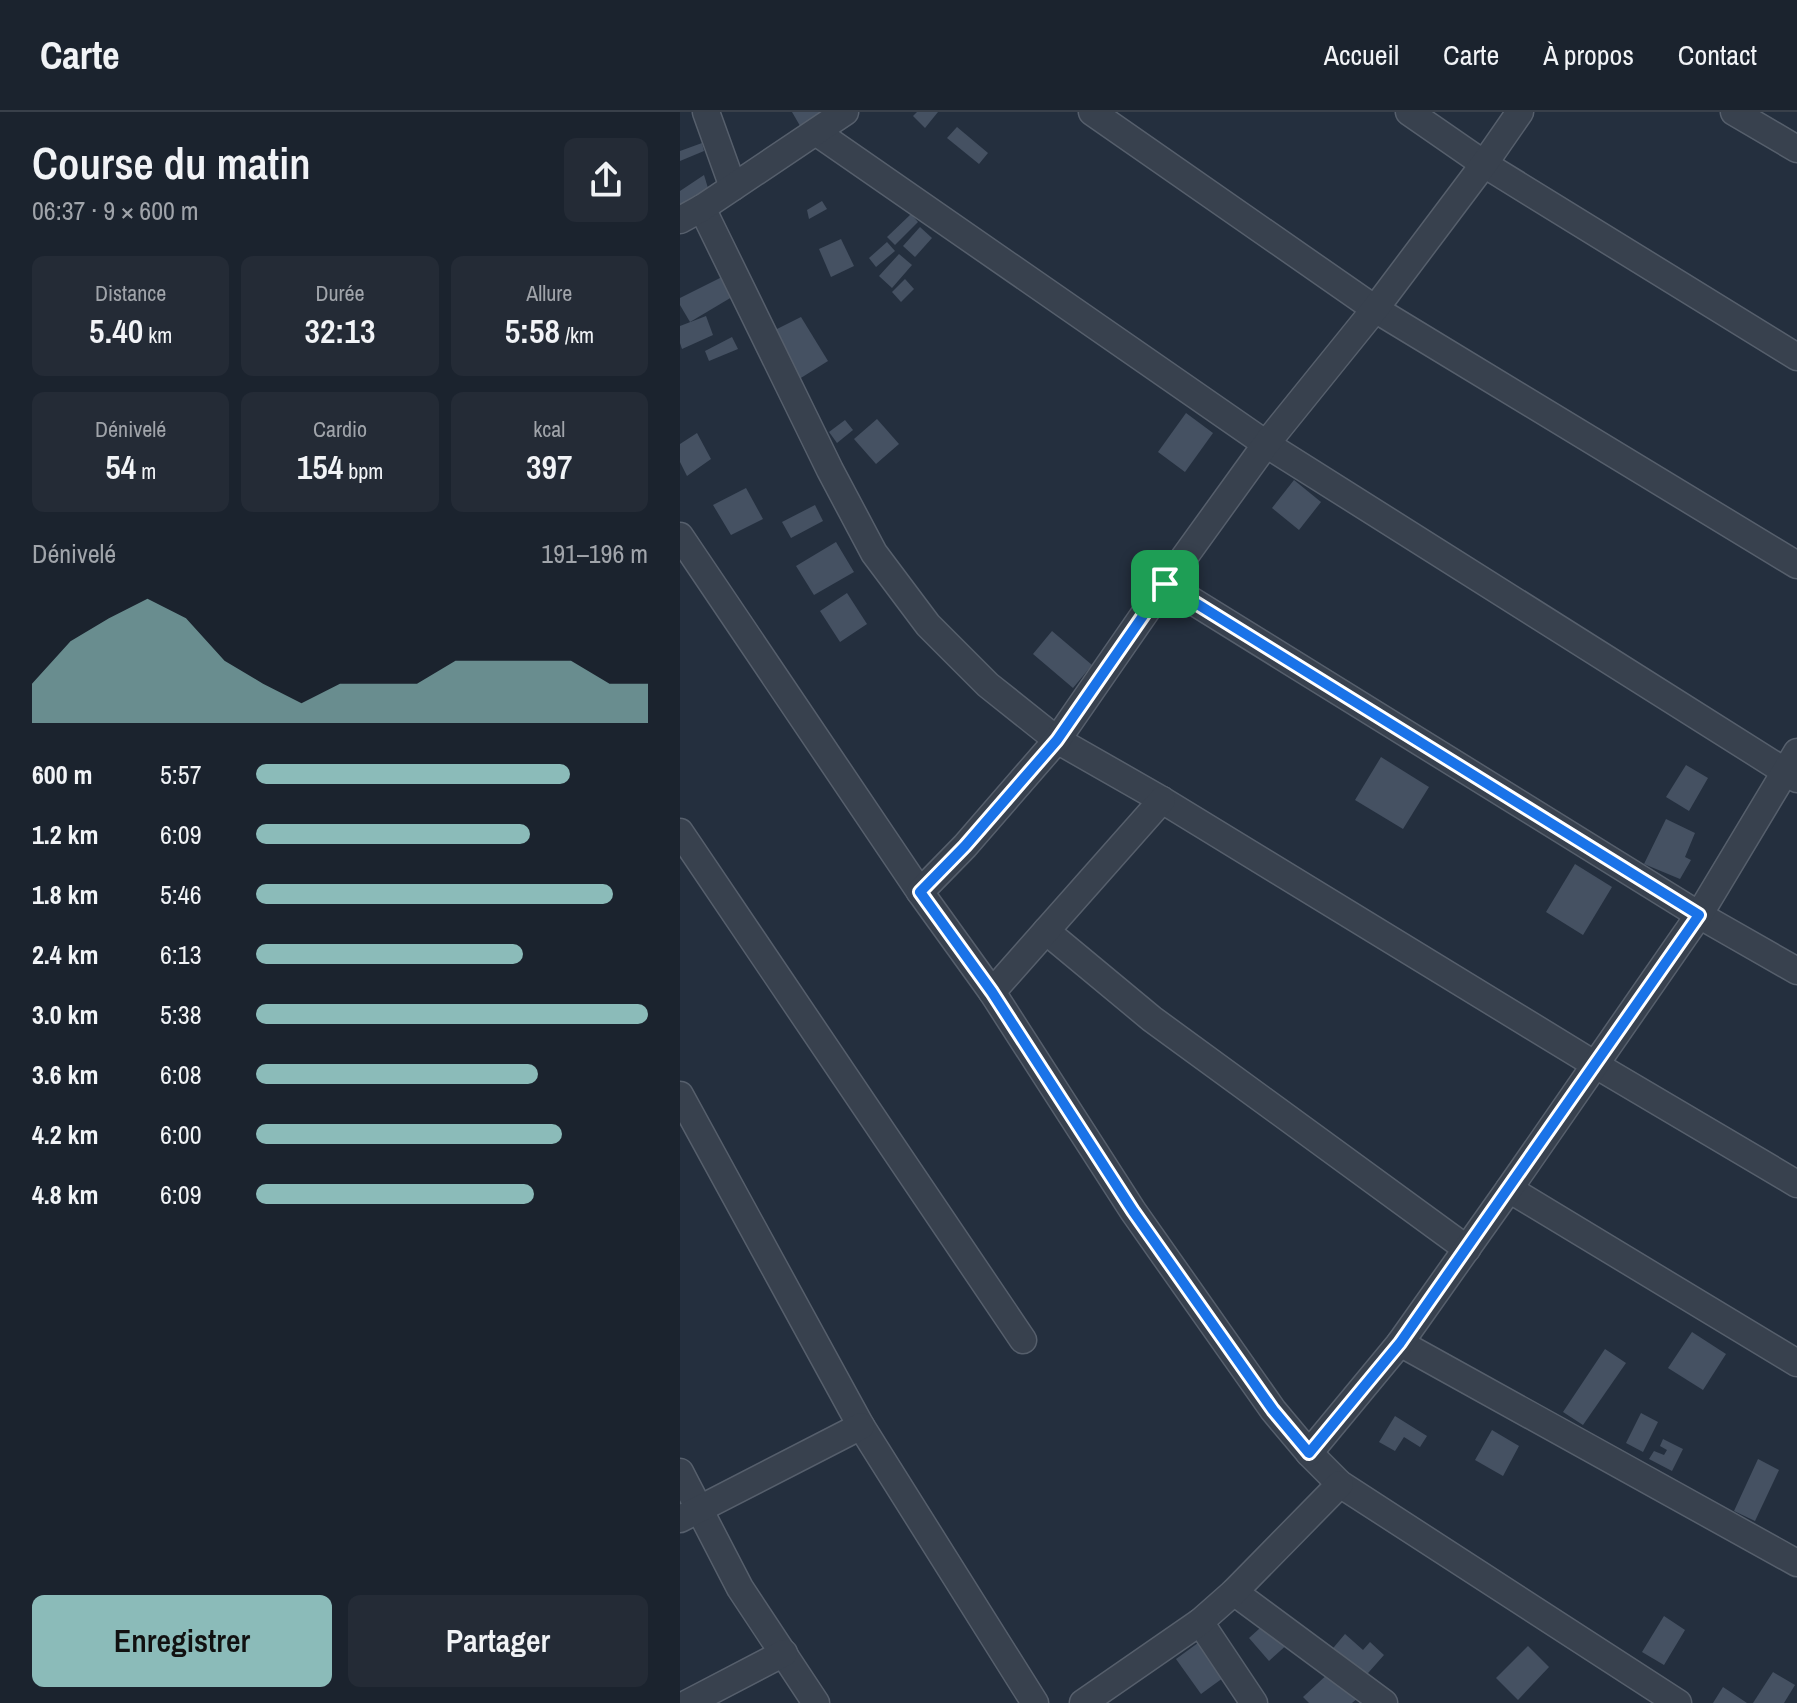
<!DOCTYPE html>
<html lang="fr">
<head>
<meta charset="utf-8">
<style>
  :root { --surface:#1b232e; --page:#242b36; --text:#f1f3f6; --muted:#a0a4aa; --line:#39404a; --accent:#8bbbb9 }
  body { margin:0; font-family:"Archivo Narrow",sans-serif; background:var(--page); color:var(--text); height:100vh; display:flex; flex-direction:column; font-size:30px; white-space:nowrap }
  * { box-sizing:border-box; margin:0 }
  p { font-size:26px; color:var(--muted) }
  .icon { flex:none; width:44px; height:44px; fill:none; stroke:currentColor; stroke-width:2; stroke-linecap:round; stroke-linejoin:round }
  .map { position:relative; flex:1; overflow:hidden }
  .drawer { display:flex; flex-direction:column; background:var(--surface); width:680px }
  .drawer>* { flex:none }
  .pin { position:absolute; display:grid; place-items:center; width:68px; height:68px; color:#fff; margin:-34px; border-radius:16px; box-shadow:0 4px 12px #0006 }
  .round { display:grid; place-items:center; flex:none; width:84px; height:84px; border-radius:12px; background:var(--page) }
  .summary { display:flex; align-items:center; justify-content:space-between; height:136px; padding:0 32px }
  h1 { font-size:44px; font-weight:600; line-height:60px }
  .metrics { display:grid; grid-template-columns:repeat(3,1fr); gap:12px; height:136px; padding:8px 32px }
  .metrics div { display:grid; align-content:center; border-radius:12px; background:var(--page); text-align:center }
  .metrics b { font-size:34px; font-weight:600 }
  .metrics small { font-size:22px; font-weight:400 }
  .metrics p { font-size:22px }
  .chart { height:224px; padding:16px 32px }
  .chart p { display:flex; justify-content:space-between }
  .chart svg { width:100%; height:144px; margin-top:8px; fill:var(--accent); opacity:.7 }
  .cta { display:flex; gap:16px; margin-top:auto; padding:16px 32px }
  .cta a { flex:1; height:92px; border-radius:12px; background:var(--accent); color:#111; font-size:32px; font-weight:600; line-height:92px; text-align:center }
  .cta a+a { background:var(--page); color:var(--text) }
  ul { padding:0 32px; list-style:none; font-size:26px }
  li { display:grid; grid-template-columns:128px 96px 1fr; align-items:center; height:60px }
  li i { height:20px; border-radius:10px; background:var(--accent) }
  header { display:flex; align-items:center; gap:48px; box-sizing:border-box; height:112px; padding:0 40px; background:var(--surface); border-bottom:2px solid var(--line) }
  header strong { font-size:38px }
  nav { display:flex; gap:44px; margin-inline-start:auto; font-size:28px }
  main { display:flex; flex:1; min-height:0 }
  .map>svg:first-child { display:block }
  .building { fill:#455162 }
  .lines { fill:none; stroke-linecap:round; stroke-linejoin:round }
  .minor-casing { stroke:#565f6c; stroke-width:29 }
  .minor { stroke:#38414e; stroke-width:26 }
  .route-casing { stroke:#fff; stroke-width:16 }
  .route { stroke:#1a73e8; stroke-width:10 }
</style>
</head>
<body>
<header>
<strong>Carte</strong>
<nav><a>Accueil</a><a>Carte</a><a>À propos</a><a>Contact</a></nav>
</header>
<main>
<section class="drawer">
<div class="summary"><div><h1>Course du matin</h1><p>06:37 · 9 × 600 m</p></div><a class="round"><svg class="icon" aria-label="share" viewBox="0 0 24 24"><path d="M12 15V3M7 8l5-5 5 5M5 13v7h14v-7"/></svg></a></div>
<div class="metrics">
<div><p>Distance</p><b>5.40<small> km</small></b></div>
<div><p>Durée</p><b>32:13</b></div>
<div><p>Allure</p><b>5:58<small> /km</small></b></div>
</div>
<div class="metrics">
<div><p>Dénivelé</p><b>54<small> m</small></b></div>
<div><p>Cardio</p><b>154<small> bpm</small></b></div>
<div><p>kcal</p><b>397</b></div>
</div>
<div class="chart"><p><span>Dénivelé</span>191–196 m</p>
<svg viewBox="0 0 160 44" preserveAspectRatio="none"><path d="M0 44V32L10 19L20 12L30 6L40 12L50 25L60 32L70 38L80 32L90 32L100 32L110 25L120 25L130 25L140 25L150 32L160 32V44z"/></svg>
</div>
<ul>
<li><b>600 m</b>5:57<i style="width:80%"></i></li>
<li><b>1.2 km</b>6:09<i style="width:70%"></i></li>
<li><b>1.8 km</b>5:46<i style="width:91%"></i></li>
<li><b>2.4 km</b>6:13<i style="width:68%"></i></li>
<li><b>3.0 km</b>5:38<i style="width:100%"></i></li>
<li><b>3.6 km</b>6:08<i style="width:72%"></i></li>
<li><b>4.2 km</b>6:00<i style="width:78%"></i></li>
<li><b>4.8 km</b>6:09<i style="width:71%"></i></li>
</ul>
<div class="cta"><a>Enregistrer</a><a>Partager</a></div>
</section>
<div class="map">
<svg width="1117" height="1591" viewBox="0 0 1117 1591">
  <rect width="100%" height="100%" fill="#242f3e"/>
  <!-- building -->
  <g class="building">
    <path d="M112,0H147L123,19Z"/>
    <path d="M237,0H258L245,16L233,4Z"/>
    <path d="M277,15L308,41L299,52L267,26Z"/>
    <path d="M22,31L24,39L0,49V39Z"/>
    <path d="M24,63L32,89L0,102V79Z"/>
    <path d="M142,89L147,97L129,107L127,98Z"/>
    <path d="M231,102L238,110L215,133L207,125Z"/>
    <path d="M240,115L252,126L235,145L223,134Z"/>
    <path d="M161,127L174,154L151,165L139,137Z"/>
    <path d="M207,130L215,139L196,155L189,146Z"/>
    <path d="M219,142L232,153L212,176L199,164Z"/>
    <path d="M48,162L57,182L10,210L0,193V186Z"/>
    <path d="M225,167L234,177L221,190L212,180Z"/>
    <path d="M26,204L33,223L2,237L0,231V214Z"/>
    <path d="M121,205L148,249L116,269L93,219Z"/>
    <path d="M52,225L58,237L29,249L25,239Z"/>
    <path d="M506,301L533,321L505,360L478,340Z"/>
    <path d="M197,307L219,332L196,352L174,327Z"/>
    <path d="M165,308L173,318L157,331L149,320Z"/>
    <path d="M17,321L31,347L7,364L0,350V332Z"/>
    <path d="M614,368L641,390L619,418L592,396Z"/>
    <path d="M66,376L83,407L51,423L33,393Z"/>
    <path d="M135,393L143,409L111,426L102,410Z"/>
    <path d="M156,430L174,460L134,483L116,454Z"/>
    <path d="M167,481L187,512L160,530L140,499Z"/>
    <path d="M372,519L412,553L393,576L353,542Z"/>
    <path d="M701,645L749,675L723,717L675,688Z"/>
    <path d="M1006,653L1028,666L1009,699L986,685Z"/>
    <path d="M986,707L1015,721L1005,745L1011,748L1000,767L964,752Z"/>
    <path d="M895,752L932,775L903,823L866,800Z"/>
    <path d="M1012,1220L1046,1242L1023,1278L988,1256Z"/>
    <path d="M925,1237L946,1251L903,1313L883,1300Z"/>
    <path d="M961,1301L978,1310L963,1340L946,1331Z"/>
    <path d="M715,1304L747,1324L740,1335L724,1325L715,1339L699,1330Z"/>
    <path d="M812,1318L839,1334L823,1364L795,1348Z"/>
    <path d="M983,1327L1003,1337L992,1359L969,1347L974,1339L984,1343L987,1338L980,1334Z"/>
    <path d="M1078,1347L1099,1358L1075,1409L1054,1399Z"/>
    <path d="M984,1504L1005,1518L984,1553L962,1540Z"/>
    <path d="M590,1507L610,1530L589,1549L569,1526Z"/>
    <path d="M665,1522L683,1538L690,1530L704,1543L681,1569L649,1541Z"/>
    <path d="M522,1528L547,1563L521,1582L496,1547Z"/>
    <path d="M848,1534L869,1555L838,1588L816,1566Z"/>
    <path d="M652,1558L678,1586L672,1591H629L623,1585Z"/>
    <path d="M1093,1560L1115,1573L1104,1591H1073Z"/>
    <path d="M1043,1575L1067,1591H1033Z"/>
  </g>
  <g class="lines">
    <!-- minor casing -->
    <g class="minor-casing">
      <g id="minor">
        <path d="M26,0L53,75"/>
        <path d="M412,0L695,197L1117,453"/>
        <path d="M729,0L804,52L1117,245"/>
        <path d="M1054,0L1117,37"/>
        <path d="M136,20L586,332L1117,667"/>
        <path d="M22,96L150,358L194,441L248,513L308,573L377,628L482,688L914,952L1117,1072"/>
        <path d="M0,108L22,96L165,0"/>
        <path d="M0,424L240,780L312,880L453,1099L593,1298L629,1341L660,1372L998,1591"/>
        <path d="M485,472L1019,803L1117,859"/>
        <path d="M0,720L343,1228"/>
        <path d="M240,780L285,734L377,628L485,472L586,332L695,197L804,52L840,0"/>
        <path d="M366,819L472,907L787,1137"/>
        <path d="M312,880L482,688"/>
        <path d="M0,983L181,1314L355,1591"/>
        <path d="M829,1077L1117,1251"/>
        <path d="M720,1231L1117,1451"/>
        <path d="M629,1341L720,1231L829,1077L1019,803L1117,640"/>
        <path d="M0,1360L60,1476L136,1591"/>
        <path d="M0,1407L181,1314"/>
        <path d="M554,1480L704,1591"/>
        <path d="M520,1510L574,1591"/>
        <path d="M8,1591L104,1541"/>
        <path d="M403,1591L520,1510L554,1480L660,1372"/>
      </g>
    </g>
    <!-- minor -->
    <use href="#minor" class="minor"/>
  </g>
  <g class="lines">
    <!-- route casing -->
    <g class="route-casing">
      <path id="route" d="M485,472L1019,803L720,1231L629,1341L593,1298L453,1099L312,880L240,780L285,734L377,628Z"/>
    </g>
    <!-- route -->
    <use href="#route" class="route"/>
  </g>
</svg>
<div class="pin" style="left:485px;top:472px;background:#1e9e55"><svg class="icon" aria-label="arrive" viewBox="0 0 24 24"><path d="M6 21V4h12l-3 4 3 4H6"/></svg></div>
</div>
</main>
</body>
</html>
